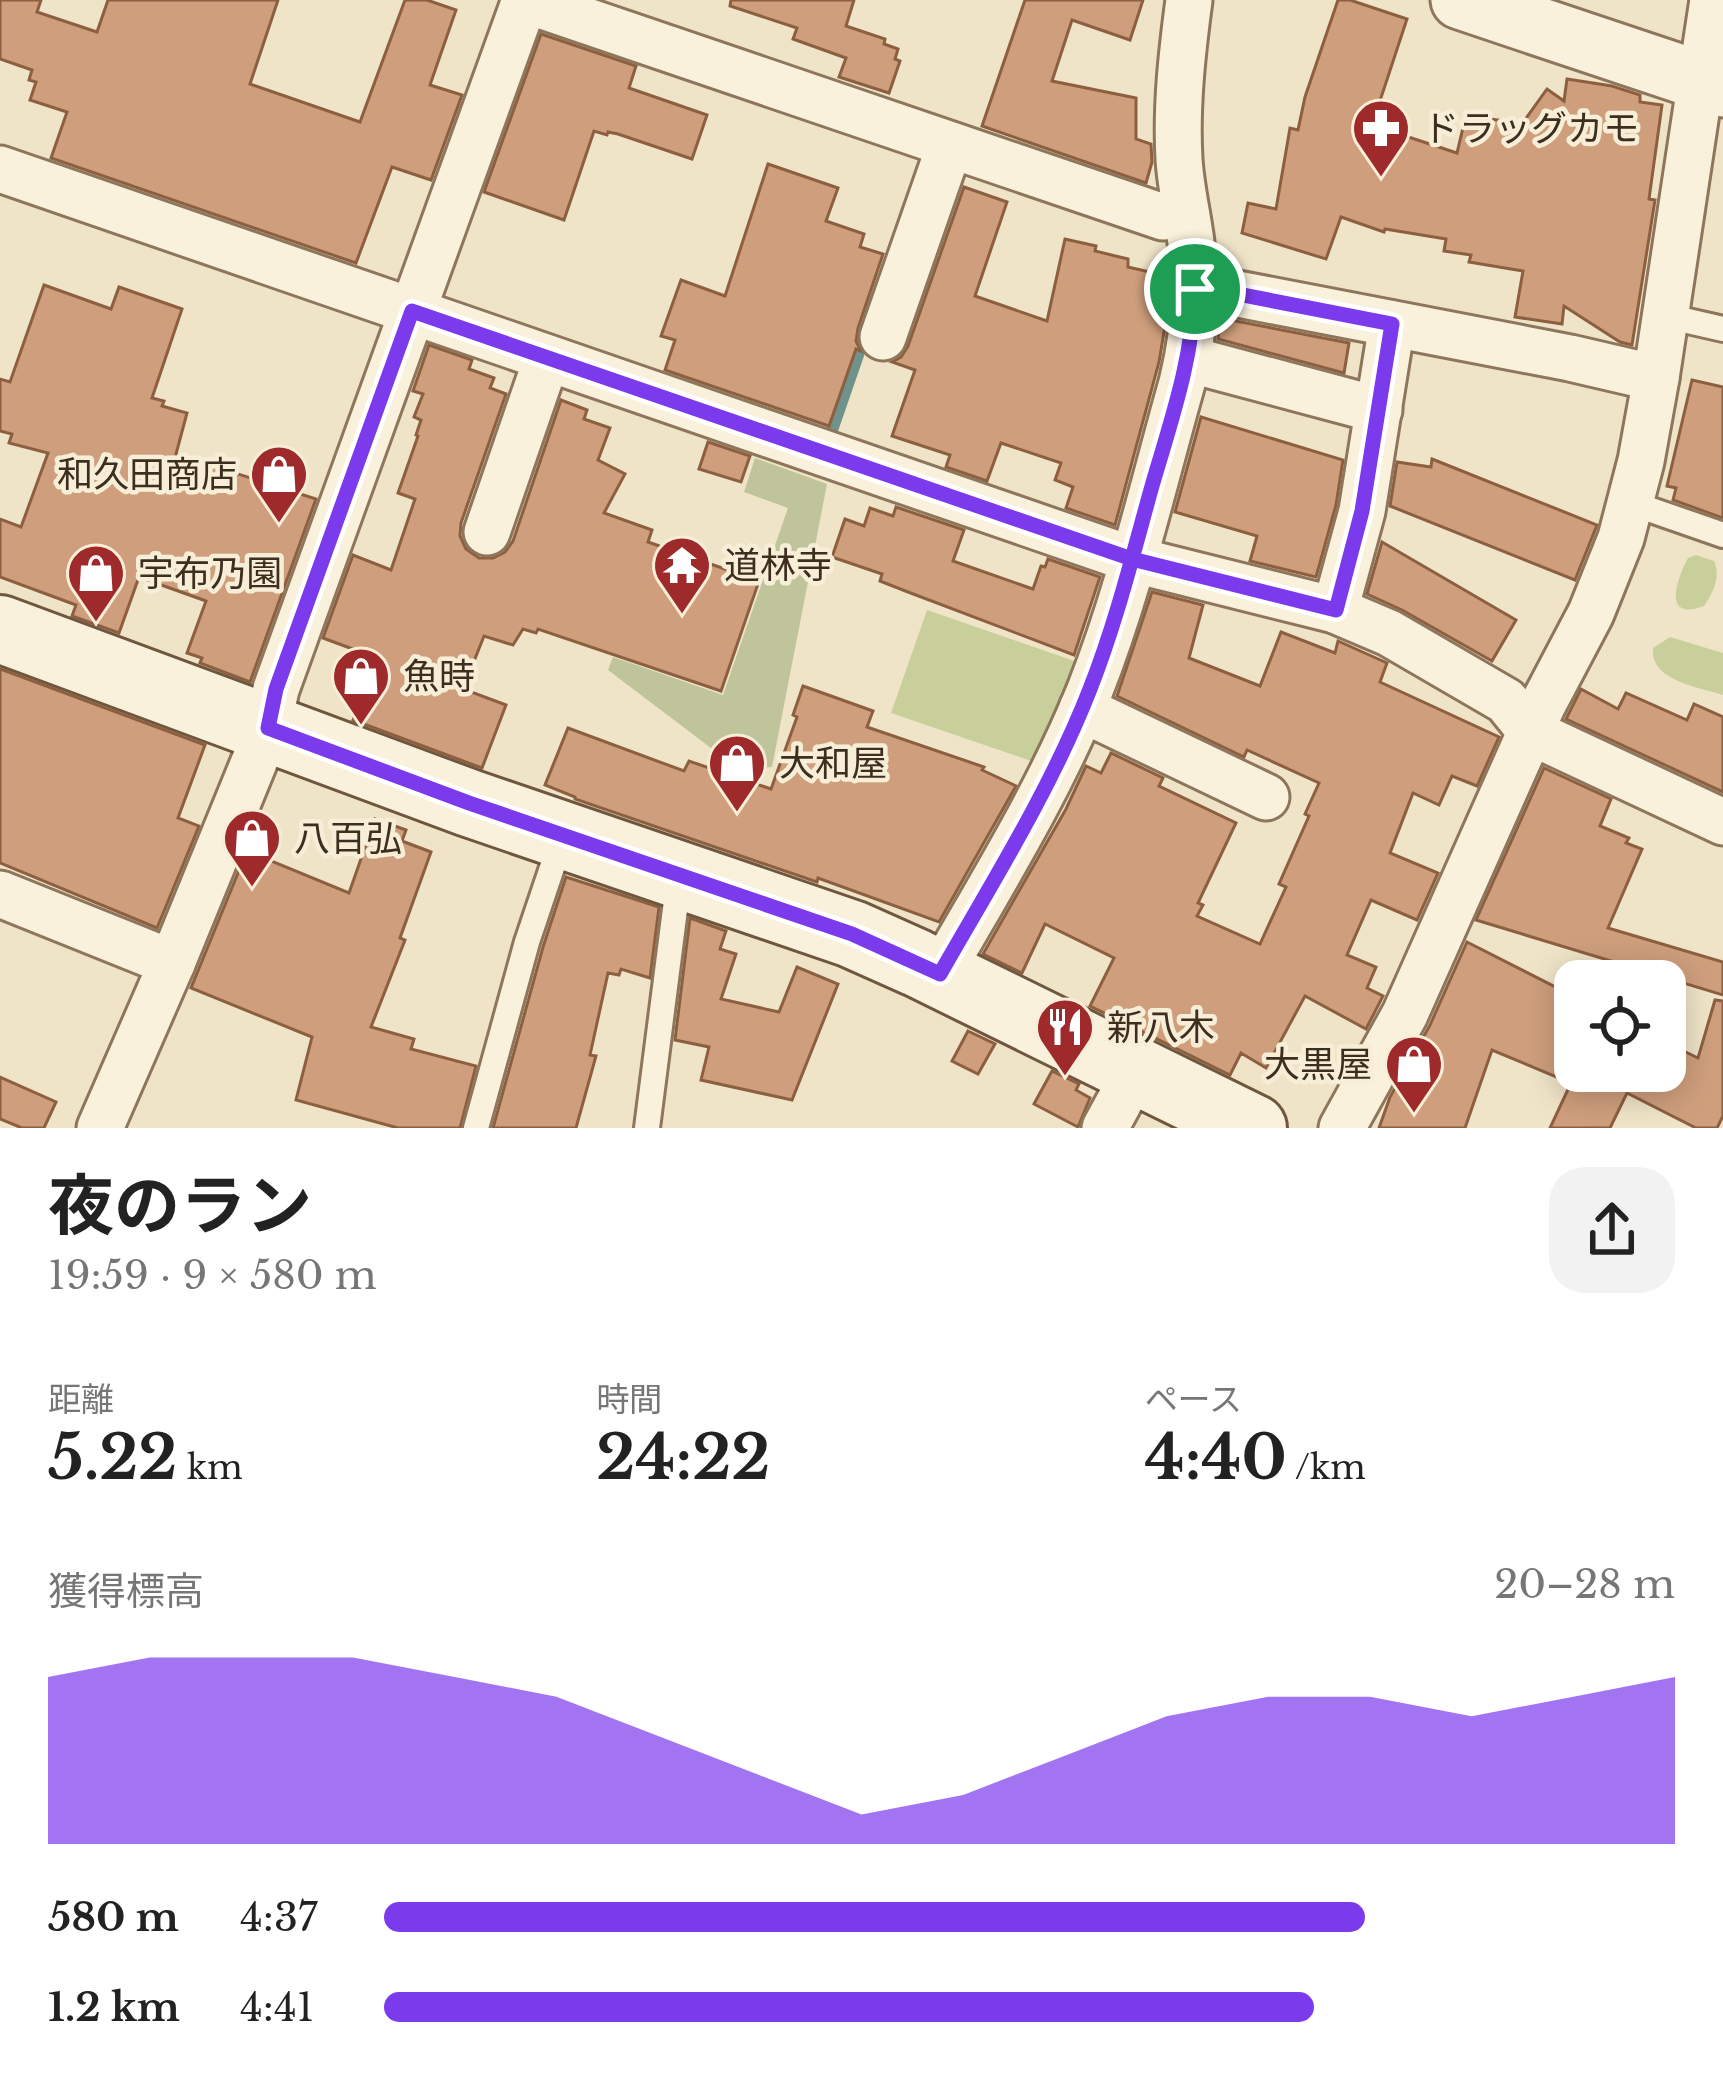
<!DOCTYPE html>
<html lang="ja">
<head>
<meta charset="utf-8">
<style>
  :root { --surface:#fff; --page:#f2f2f2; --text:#222; --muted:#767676; --accent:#7c3aed }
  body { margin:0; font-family:"Libre Baskerville","Noto Sans JP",serif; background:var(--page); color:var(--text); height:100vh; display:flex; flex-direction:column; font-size:45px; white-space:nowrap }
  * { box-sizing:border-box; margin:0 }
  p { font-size:39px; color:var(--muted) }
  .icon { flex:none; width:66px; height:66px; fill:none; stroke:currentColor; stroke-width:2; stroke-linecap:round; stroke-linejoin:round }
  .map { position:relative; height:1128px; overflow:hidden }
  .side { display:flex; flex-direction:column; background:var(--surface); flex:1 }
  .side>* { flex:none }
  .buttons { position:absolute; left:1554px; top:960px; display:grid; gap:24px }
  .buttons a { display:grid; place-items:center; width:132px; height:132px; border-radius:24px; background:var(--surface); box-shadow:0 6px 30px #0003; font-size:60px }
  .pin { position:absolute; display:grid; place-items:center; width:102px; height:102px; color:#fff; margin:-51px; border:6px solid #fff; border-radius:50%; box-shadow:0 3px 12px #0007 }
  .round { display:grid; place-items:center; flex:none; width:126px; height:126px; border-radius:36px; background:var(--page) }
  .summary { display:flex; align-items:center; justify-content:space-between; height:204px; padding:0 48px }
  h1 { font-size:66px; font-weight:700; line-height:90px }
  .figures { display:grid; grid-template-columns:repeat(3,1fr); gap:18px; height:204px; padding:12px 48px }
  .figures div { display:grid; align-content:center }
  .figures b { font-size:60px; font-weight:700 }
  .figures small { font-size:33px; font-weight:400 }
  .figures p { font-size:33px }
  .chart { height:336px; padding:24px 48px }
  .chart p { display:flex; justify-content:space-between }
  .chart svg { width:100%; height:216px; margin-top:12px; fill:var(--accent); opacity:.7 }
  ul { padding:0 48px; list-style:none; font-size:39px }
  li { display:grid; grid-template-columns:192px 144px 1fr; align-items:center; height:90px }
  li i { height:30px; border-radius:15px; background:var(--accent) }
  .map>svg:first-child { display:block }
  .green { fill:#c9cf9b }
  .cemetery { fill:#bfc49a }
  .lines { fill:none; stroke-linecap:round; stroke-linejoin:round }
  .stream { stroke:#6f938a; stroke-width:12 }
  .building { fill:#cf9f7d; stroke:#8d5f41; stroke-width:3 }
  .service-casing { stroke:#8d765c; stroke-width:30 }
  .minor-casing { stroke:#8d765c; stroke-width:51 }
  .tertiary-casing { stroke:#8d765c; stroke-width:63 }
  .secondary-casing { stroke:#6f573f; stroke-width:72 }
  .service { stroke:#faf1dc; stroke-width:24 }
  .minor { stroke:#faf1dc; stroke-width:45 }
  .tertiary { stroke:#faf1dc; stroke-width:57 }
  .secondary { stroke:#faf1dc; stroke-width:66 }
  .route-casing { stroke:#fff; stroke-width:24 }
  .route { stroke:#7c3aed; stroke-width:15 }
  .labels { text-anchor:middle; stroke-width:9; stroke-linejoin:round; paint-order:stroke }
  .poi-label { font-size:36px; fill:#3d2e20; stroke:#f7eed8; text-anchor:start }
</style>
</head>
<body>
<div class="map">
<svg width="1723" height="1128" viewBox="0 0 1723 1128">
  <rect width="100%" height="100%" fill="#f0e4c8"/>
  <!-- green -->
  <g class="green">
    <path d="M1696,555L1714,561C1721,576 1713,593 1704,606C1662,622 1676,580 1688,558Z"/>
    <path d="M927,610L1083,664L1040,764L891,713Z"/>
    <path d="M1670,637L1723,653V695C1699,687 1650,681 1653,648Z"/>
  </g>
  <!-- cemetery -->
  <path class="cemetery" d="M755,458L827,484L772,767L740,770L608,670L613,657L723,695L788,508L744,492Z"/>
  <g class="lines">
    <!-- stream -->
    <path class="stream" d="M830,436L867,329"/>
  </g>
  <!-- building -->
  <g class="building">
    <path d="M0,0H41L37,12L97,32L108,0H278L250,84L360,122L405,0H427L456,10L430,85L462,95L431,180L392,167L356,263L51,158L67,112L30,100L36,82L29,80L32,70L0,59Z"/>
    <path d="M731,0H854L846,26L885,39L884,44L898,49L895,59L900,61L889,93L839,77L846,58L793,39L797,28L730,6Z"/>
    <path d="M1025,0H1143L1130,40L1072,20L1052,81L1136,98V139L1151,144L1152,162L1146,183L982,126Z"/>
    <path d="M1338,0H1350L1407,19L1372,125L1457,153L1466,115L1522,124L1547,89L1564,101L1567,79L1612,86L1640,95V102L1662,105L1649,199L1655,200L1632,345L1620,342L1564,306L1562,324L1515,317L1523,271L1469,262L1471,255L1444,251L1446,239L1385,229L1384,232L1341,217L1326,259L1242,233L1248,203L1276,209L1290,128L1298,130L1305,97Z"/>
    <path d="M541,34L636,66L629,88L707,115L692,159L618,134L608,132L607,135L594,131L564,220L484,192Z"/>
    <path d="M768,164L838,188L826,221L864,234L860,247L883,254L858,328L856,341L861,351L856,349L829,426L665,370L675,340L661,336L681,280L725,296Z"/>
    <path d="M964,187L1007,202L975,296L1047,321L1065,239L1096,246L1095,251L1128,259V267L1167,276L1166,320L1159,362L1115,525L1066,508L1073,487L1055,480L1061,463L1001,443L987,481L946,467L950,455L892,436L915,370L892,362L901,357L908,346Z"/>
    <path d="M44,285L111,309L119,287L182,309L152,398L164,401L162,406L187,413L176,454L316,499L250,682L200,663L202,658L187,653L206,601L139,577L119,633L72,616L76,605L0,577V519L21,527L48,453L9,443L12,434L0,431V379L10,382Z"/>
    <path d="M1220,318L1349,343L1344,373L1218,339Z"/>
    <path d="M429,345L472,360L469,369L494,378L490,388L506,394L461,523L460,536L466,549L479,558H493L505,552L513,541L561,400L587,410L584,419L610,428L598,460L625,474L604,513L652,530L648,542L759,581L721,691L538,629L536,633L523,629L513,645L484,636L463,689L506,705L482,768L353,720L377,658L323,638L353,555L391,570L415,499L398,493L418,436L416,435L421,420L414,417L423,394L413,391Z"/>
    <path d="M1692,380L1723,387V518L1673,500L1676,488L1667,486Z"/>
    <path d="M1201,417L1343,460L1336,505L1316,577L1250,561L1257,536L1175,512Z"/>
    <path d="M708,442L750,456L741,482L699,469Z"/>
    <path d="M1432,459L1597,525L1575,580L1390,506L1397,462L1431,467Z"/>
    <path d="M896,507L964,530L953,561L1033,589L1041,566L1045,567L1048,559L1100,577L1074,655L908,592L880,581L882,574L832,557L845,519L864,526L870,508L893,516Z"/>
    <path d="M1382,542L1516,620L1492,661L1402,610L1367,594Z"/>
    <path d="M1152,592L1203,605L1189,658L1260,686L1281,632L1335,653L1338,641L1387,663L1380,682L1499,737L1477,786L1452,776L1439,805L1413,793L1390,853L1438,873L1417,920L1371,900L1347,955L1376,967L1367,988L1383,996L1366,1029L1305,996L1266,1068L1241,1053L1230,1075L1090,1006L1114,958L1045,924L1022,973L983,954L1066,809L1086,766L1101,773L1111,753L1163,778L1159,786L1236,823L1198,903L1203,905L1197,916L1260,944L1286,887L1279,884L1309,816L1305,814L1319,783L1247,750L1244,757L1117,696Z"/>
    <path d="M0,669L205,745L178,818L199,826L157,928L0,863Z"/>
    <path d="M803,686L873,711L867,727L984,767L982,770L1016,786L939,922L818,878L817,882L575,799V797L545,785L568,728L684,771L689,761L771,789L797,717L793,715Z"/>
    <path d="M1581,689L1618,709L1626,693L1687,720L1694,704L1723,717V792L1566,719Z"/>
    <path d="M1544,768L1611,799L1600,826L1629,838L1626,843L1642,849L1608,928L1723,962V995L1476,920Z"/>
    <path d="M375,819L406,830L402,841L431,852L400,938L405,940L371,1027L414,1039L411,1049L476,1066L460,1128H398L296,1100L312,1037L191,988L247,851L349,893Z"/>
    <path d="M566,877L659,907L650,978L621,969L619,975L608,973L590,1055L596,1056L576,1128H493L543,947Z"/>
    <path d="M690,918L726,931L720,949L736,954L721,999L779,1012L797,967L838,984L792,1100L701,1080L709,1047L675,1040Z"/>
    <path d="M1467,942L1575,997V1076L1577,1071H1665V1042L1698,1058L1715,1000L1723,1001V1116L1717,1128H1696L1627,1093L1610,1128H1550L1571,1083L1492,1050L1465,1128H1379L1390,1097L1430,1025Z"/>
    <path d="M968,1031L995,1044L978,1074L952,1061Z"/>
    <path d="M1052,1071L1079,1084L1076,1090L1090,1098L1078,1127L1034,1104Z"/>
    <path d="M0,1077L56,1102L44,1128H22L0,1119Z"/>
  </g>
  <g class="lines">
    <!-- service casing -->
    <g class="service-casing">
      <g id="service">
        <path d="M1666,316L1723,329"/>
        <path d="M1631,503L1723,535"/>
        <path d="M476,1128L527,942L562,838"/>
        <path d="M647,1128L679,878"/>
      </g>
    </g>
    <!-- minor casing -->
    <g class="minor-casing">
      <g id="minor">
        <path d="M0,169L1131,559L1335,610L1389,633L1506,701L1531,732L1723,822"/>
        <path d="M1195,289H1212L1570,358L1656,378"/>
        <path d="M883,337L950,145"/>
        <path d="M1188,359L1379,410"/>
        <path d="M487,532L547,358"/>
        <path d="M1335,610L1362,511L1392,324"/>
        <path d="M1082,709L1266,797"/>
        <path d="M0,894L172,963"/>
        <path d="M940,974C993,881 1050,790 1090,690C1129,591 1153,485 1182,383C1192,342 1197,303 1193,262C1191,227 1181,194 1179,159C1176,106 1182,53 1189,0"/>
        <path d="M100,1128L172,963L268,728L276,689L525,0L1163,217L1186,213"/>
        <path d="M1105,1128L1136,1071"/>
        <path d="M1342,1128L1405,1014L1542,706L1591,613L1621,538L1641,461L1656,378L1713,0"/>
      </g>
    </g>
    <!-- tertiary casing -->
    <g class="tertiary-casing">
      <path id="tertiary" d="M1460,0L1723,88"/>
    </g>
    <!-- secondary casing -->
    <g class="secondary-casing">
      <path id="secondary" d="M0,629L469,803L852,934L917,963L1253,1128"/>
    </g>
    <!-- service -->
    <use href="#service" class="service"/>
    <!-- minor -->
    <use href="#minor" class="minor"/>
    <!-- tertiary -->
    <use href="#tertiary" class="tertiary"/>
    <!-- secondary -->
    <use href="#secondary" class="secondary"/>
  </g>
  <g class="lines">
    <!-- route casing -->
    <g class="route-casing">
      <path id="route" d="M1195,289C1193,358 1171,421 1152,486C1133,554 1116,623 1090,689C1051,789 993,881 940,974L852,934L469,803L268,728L276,689L412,311L1132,559L1336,610L1362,511L1392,324L1212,289H1195"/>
    </g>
    <!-- route -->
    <use href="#route" class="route"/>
  </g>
  <!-- icons -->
  <defs>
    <g id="pharmacy-pin" transform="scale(3)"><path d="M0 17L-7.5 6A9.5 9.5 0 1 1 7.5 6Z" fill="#9e2a2b" stroke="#f7eed8"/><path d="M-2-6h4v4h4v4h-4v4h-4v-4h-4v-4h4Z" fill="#fff"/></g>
    <g id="shop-pin" transform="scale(3)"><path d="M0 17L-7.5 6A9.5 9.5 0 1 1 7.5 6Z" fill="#9e2a2b" stroke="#f7eed8"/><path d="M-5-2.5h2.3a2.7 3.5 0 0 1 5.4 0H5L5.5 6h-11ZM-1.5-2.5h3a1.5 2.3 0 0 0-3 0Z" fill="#fff"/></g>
    <g id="temple-pin" transform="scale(3)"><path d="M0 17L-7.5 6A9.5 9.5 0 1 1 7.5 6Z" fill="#9e2a2b" stroke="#f7eed8"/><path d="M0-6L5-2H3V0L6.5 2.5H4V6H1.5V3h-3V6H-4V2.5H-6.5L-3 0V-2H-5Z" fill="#fff"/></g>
    <g id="restaurant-pin" transform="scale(3)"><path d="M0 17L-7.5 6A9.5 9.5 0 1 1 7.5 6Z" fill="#9e2a2b" stroke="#f7eed8"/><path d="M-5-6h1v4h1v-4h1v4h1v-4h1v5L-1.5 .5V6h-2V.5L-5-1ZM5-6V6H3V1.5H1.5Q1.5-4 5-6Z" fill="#fff"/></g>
  </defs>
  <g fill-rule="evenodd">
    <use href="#pharmacy-pin" x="1381" y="128"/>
    <use href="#shop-pin" x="279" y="474"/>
    <use href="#temple-pin" x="682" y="565"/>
    <use href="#shop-pin" x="96" y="573"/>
    <use href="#shop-pin" x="361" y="676"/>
    <use href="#shop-pin" x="737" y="763"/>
    <use href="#shop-pin" x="252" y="838"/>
    <use href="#restaurant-pin" x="1065" y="1027"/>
    <use href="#shop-pin" x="1414" y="1064"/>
  </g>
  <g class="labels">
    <!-- poi labels -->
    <g class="poi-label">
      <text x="1423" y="141">ドラッグカモ</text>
      <text x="237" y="487" text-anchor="end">和久田商店</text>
      <text x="724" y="578">道林寺</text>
      <text x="138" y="586">宇布乃園</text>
      <text x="403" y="689">魚時</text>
      <text x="779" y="776">大和屋</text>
      <text x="294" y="851">八百弘</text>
      <text x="1107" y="1040">新八木</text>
      <text x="1372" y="1077" text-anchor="end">大黒屋</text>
    </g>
  </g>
</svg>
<div class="buttons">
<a><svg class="icon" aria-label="locate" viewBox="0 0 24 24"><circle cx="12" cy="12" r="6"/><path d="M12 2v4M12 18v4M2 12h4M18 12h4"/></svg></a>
</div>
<div class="pin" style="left:1195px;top:289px;background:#1e9e55"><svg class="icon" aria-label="arrive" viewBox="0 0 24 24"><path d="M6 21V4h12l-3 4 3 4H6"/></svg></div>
</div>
<section class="side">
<div class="summary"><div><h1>夜のラン</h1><p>19:59 · 9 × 580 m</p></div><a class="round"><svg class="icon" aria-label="share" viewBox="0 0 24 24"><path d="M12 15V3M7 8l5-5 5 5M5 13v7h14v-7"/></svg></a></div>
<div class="figures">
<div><p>距離</p><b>5.22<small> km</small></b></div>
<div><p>時間</p><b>24:22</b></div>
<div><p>ペース</p><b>4:40<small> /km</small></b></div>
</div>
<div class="chart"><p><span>獲得標高</span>20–28 m</p>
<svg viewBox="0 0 160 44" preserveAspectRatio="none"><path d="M0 44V10L10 6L20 6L30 6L40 10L50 14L60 22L70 30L80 38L90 34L100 26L110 18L120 14L130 14L140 18L150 14L160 10V44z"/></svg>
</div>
<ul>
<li><b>580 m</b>4:37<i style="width:76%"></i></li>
<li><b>1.2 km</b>4:41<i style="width:72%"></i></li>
</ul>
</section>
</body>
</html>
